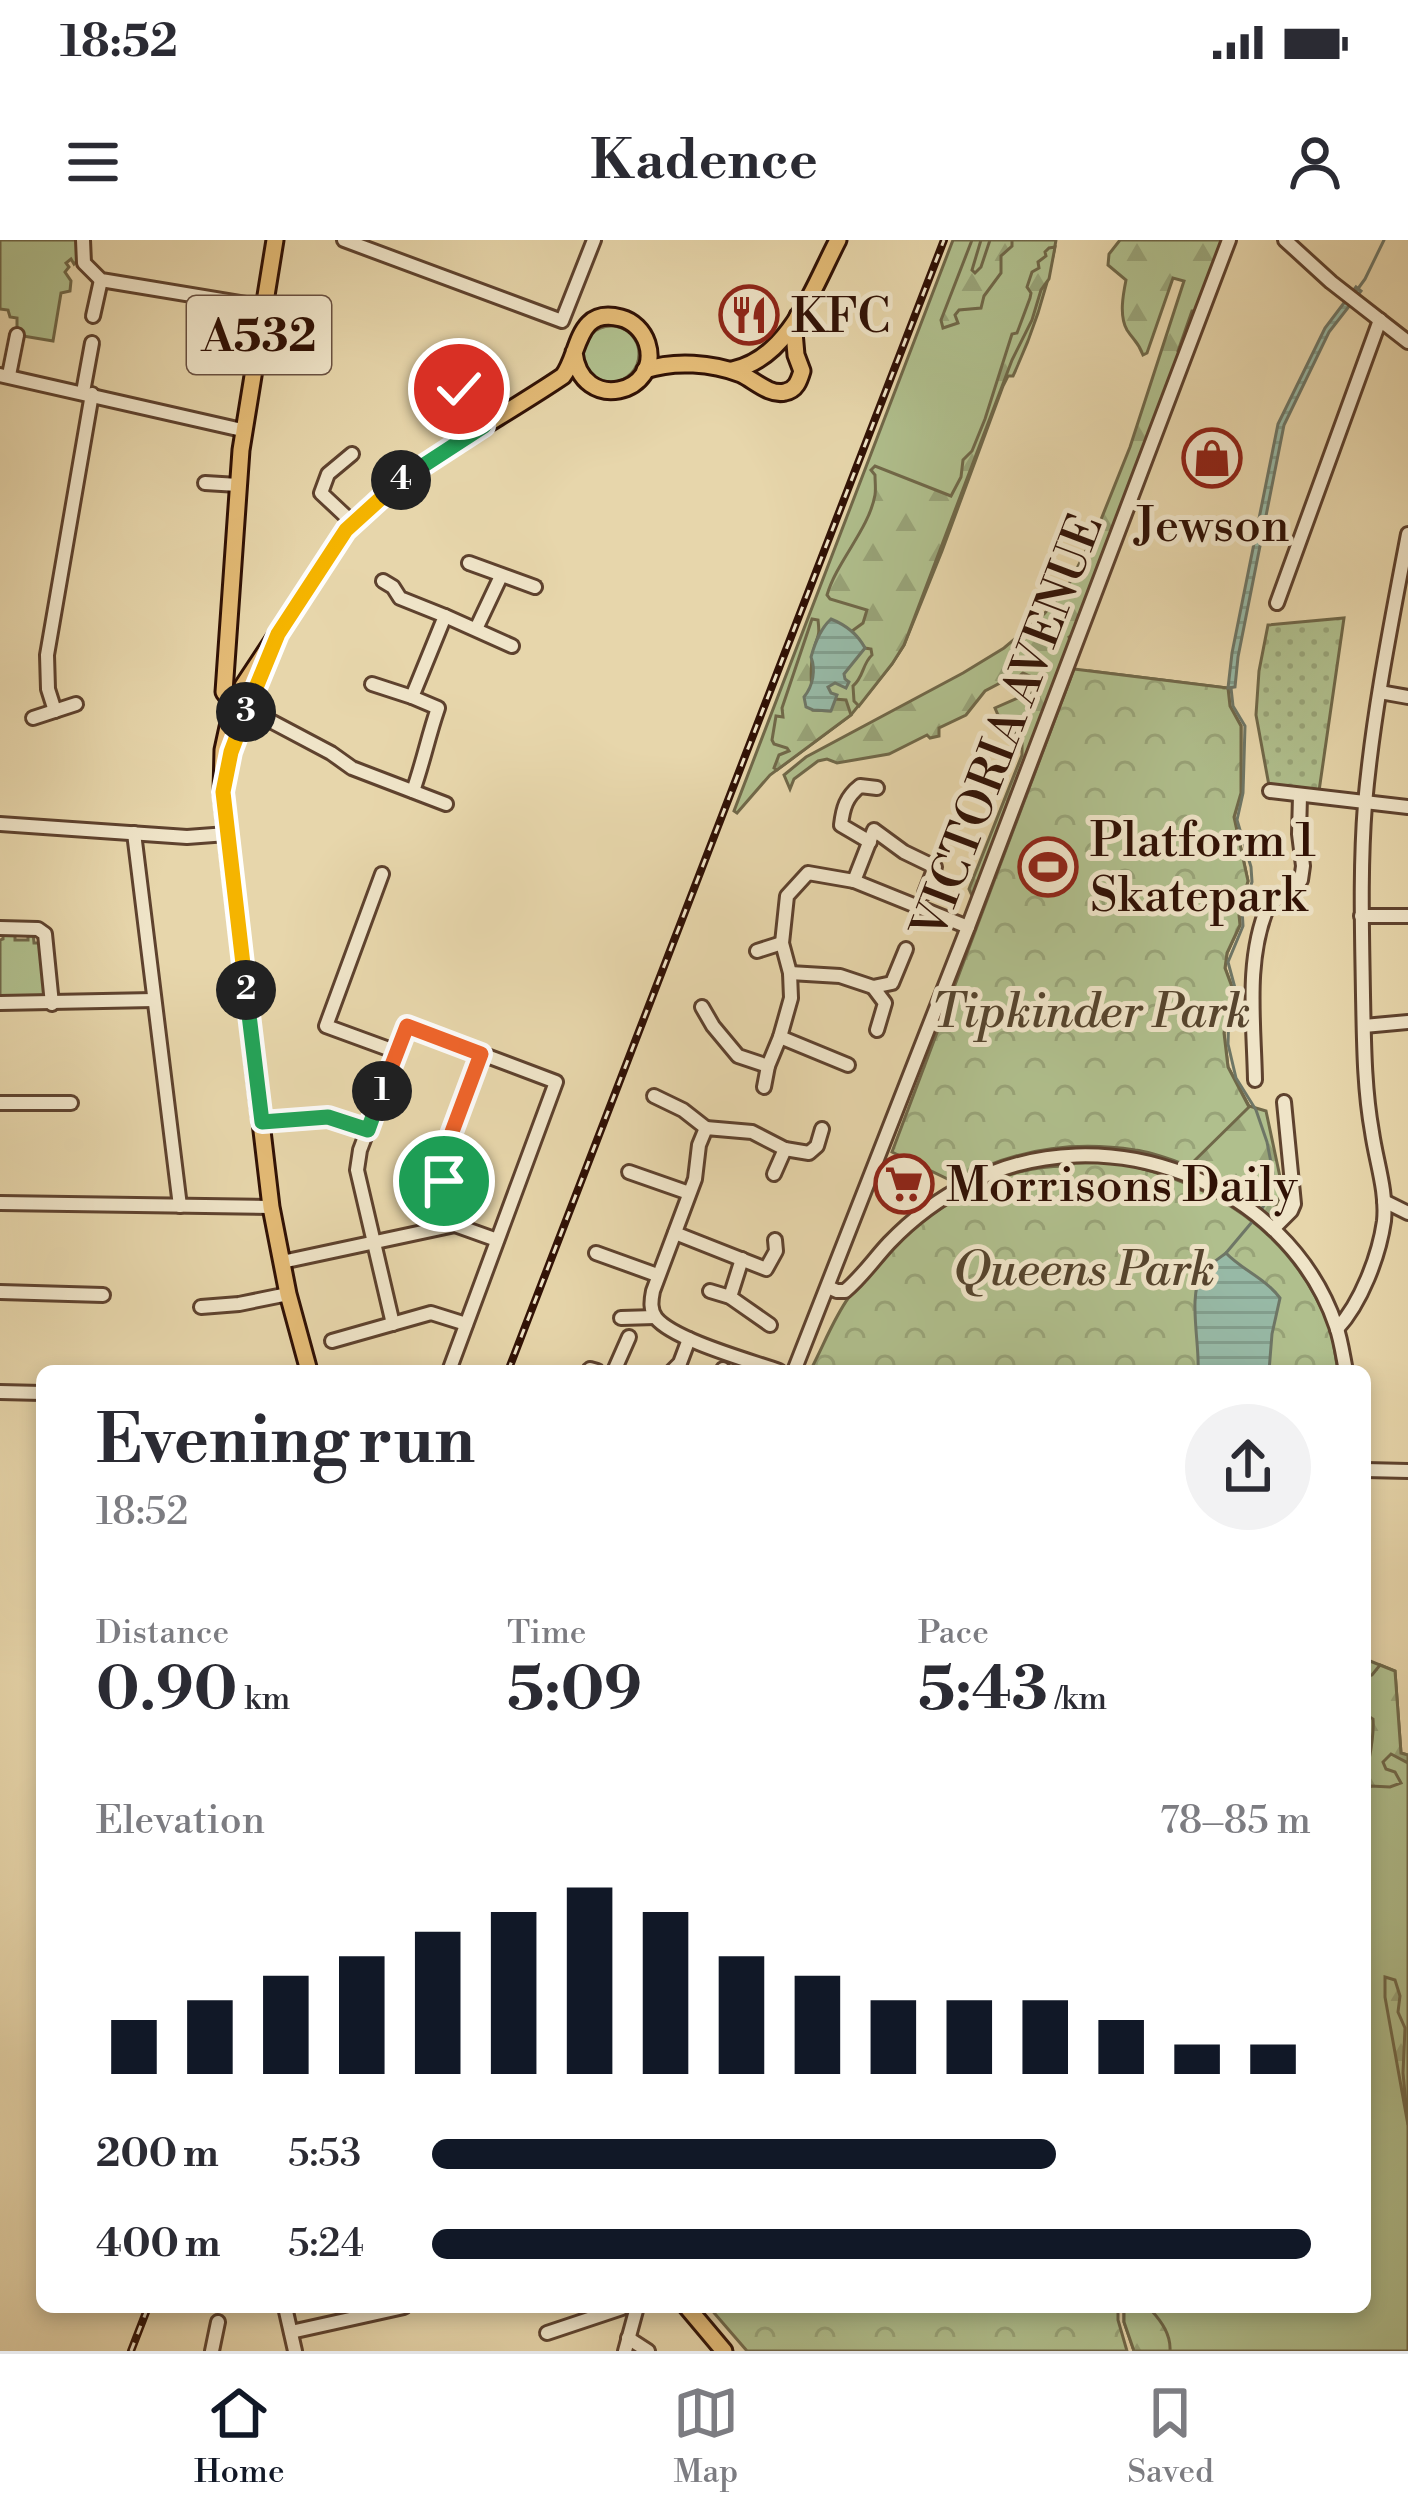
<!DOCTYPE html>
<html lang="en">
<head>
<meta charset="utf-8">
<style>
  :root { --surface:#fff; --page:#f2f2f3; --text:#2b2b33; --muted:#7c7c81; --line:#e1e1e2; --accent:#111827 }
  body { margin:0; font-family:"Libre Bodoni",serif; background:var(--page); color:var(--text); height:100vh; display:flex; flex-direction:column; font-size:45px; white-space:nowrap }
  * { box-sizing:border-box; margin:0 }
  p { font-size:39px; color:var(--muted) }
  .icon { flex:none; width:66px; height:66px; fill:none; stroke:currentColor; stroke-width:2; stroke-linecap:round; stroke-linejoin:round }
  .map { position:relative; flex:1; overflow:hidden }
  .sheet { position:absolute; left:36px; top:1125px; width:1335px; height:948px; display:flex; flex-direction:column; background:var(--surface); border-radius:18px; box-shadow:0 6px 18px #0003 }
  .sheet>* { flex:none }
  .pin { position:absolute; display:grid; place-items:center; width:102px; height:102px; color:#fff; margin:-51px; border:6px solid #fff; border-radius:50%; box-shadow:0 3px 12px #0007 }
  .km { position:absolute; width:60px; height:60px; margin:-30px; border-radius:50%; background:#222; color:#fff; font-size:33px; line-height:60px; text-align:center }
  .round { display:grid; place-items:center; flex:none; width:126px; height:126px; border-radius:63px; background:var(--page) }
  .overview { display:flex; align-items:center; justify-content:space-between; height:204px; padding:0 60px }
  h1 { font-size:66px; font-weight:700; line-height:90px }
  .metrics { display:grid; grid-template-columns:repeat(3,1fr); gap:18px; height:204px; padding:12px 60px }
  .metrics div { display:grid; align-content:center }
  .metrics b { font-size:60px; font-weight:700 }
  .metrics small { font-size:33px; font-weight:400 }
  .metrics p { font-size:33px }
  .chart { height:336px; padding:24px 60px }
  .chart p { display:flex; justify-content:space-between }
  .chart svg { width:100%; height:216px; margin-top:12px; stroke:var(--accent); stroke-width:6 }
  ul { padding:0 60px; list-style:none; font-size:39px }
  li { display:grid; grid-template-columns:192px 144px 1fr; align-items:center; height:90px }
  li i { height:30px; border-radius:15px; background:var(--accent) }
  .status { display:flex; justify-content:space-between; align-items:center; height:84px; padding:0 60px; background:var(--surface); direction:ltr }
  .status svg { height:33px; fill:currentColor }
  header { display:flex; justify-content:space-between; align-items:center; height:156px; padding:0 60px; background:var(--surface); font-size:54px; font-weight:700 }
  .menu { display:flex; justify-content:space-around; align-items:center; height:168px; border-top:3px solid var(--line); background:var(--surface); font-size:33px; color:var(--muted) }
  .menu a { display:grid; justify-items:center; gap:6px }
  .menu .current { color:var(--accent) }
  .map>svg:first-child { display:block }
  .grass { fill:#b0bf8d; stroke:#706849; stroke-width:3 }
  .forest { fill:url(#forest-firs); stroke:#706849; stroke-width:3 }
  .park { fill:url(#park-crowns); stroke:#706849; stroke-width:3 }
  .garden { fill:url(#garden-dots); stroke:#706849; stroke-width:3 }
  .water { fill:url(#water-rules); stroke:#6e7666; stroke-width:3 }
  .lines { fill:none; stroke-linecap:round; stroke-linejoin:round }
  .stream { stroke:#6e7666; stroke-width:3 }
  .minor-casing { stroke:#5e422e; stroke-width:18 }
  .major-casing { stroke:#301105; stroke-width:21 }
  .minor { stroke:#efe4c8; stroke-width:12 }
  .major { stroke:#e4bb76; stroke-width:15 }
  .rail-casing { stroke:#301105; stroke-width:8 }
  .rail { stroke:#efe4c8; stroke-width:3; stroke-dasharray:9; stroke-linecap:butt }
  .split-1-casing { stroke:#fff; stroke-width:24 }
  .split-2-casing { stroke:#fff; stroke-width:24 }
  .split-3-casing { stroke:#fff; stroke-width:24 }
  .split-4-casing { stroke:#fff; stroke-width:24 }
  .split-5-casing { stroke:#fff; stroke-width:24 }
  .split-1 { stroke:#f0652b; stroke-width:15 }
  .split-2 { stroke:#22a559; stroke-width:15 }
  .split-3 { stroke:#f5b400; stroke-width:15 }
  .split-4 { stroke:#f5b400; stroke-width:15 }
  .split-5 { stroke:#22a559; stroke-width:15 }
  .labels { text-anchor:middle; stroke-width:10; stroke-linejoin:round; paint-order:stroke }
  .shield { fill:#efe4c8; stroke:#695040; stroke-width:3 }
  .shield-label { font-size:45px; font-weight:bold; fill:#301105 }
  .poi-label { font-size:48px; fill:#301105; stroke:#efe4c8; text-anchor:start }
  .street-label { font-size:48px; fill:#301105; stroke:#efe4c8 }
  .park-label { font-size:48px; font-style:italic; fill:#56452e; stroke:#efe4c8 }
</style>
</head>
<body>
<div class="status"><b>18:52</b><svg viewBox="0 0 49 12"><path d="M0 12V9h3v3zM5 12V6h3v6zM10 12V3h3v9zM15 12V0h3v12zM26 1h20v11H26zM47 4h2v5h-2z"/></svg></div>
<header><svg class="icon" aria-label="menu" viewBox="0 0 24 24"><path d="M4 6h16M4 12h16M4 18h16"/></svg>Kadence<svg class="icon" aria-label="person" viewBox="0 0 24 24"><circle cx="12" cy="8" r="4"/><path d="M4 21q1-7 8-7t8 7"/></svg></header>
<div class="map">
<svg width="1408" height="2111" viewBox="0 0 1408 2111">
  <defs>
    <pattern id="forest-firs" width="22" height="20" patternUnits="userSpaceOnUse" patternTransform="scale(3)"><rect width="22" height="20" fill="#b0bf8d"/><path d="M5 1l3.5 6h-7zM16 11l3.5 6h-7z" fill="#98a378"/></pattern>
    <pattern id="park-crowns" width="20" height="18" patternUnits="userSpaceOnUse" patternTransform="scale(3)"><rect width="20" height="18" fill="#b0bf8d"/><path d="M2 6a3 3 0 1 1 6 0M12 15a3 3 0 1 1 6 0" fill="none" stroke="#98a378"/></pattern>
    <pattern id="garden-dots" width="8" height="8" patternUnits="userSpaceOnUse" patternTransform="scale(3)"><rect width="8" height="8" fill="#b0bf8d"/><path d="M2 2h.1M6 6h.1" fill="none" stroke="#98a378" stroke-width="1.8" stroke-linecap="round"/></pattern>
    <pattern id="water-rules" width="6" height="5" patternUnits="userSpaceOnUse" patternTransform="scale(3)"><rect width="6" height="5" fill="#97b9a6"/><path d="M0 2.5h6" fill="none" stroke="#829e8d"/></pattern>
  </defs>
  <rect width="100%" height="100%" fill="#e7d6ab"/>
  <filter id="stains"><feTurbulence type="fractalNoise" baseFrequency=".00167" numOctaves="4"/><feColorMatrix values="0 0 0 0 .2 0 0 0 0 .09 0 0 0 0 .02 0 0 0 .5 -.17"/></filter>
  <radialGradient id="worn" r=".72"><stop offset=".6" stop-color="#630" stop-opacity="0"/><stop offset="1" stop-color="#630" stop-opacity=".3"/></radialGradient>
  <!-- grass -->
  <g class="grass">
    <path d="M0,0H83L84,23L78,20L74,24L71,19L66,23L69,27L65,32L71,41L70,51L61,53L53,101L17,95V78L10,77L8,70L0,69Z"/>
    <path d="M953,0H1056C1048,48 1034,91 1013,136H1008L1003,146L942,311L904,405L892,424L851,475L770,535L737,573L734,571Z"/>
    <circle cx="611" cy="114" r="28"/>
    <path d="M3,691H15V700H28V692H33L34,703H42L49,758H0V700L3,699Z"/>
    <path d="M1365,1419L1395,1431L1401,1513L1408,1515V2111H1134L1124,2082V2067H1365Z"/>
  </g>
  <!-- forest -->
  <g class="forest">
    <path d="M972,0H981L972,30L975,33L981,27L990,0H1012V6L1001,16V33L984,56L981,68L959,70L955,75L958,83L943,88L941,80Z"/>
    <path d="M1120,0H1224L1198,71H1192L1178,111L1182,115L1073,395L1069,397L1071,405L974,660L969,649L1022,515V503L1018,494L1000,490V484L1006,478L998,475L995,468L1036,450L1039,440L1023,433L1016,439L1004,441L985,451L966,475L939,488V496L930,498L927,495L889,514L837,523L827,519L818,521L794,539L790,549L784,535L806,517L963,433L1004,408L1044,374L1067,348L1098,287L1130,207L1184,41L1173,38L1147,113L1143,115C1138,101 1134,101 1127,90C1119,76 1123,55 1126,40L1108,25L1109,14Z"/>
    <path d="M1055,7L1049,39L1041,50L1032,80L1012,120L904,405L892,424L859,466L854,461L853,446C864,437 862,424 872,415L871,409L865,408L852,391L863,383L867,370L830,359L827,355C837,321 869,289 875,255C876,249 875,242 875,235L871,230L875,226L951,256L961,237L963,220L972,211L985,179L1012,94L1017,93L1030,58L1031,53L1027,47L1032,32L1039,28L1038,22L1046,16L1045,12L1049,8Z"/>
    <path d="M812,379L818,380C820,397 818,394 814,409C809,427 812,451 813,470L830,471L835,459L846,460L851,475L777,530L774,528L779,515L789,511L787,508L774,504L772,500L776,476L783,477L782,468Z"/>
    <path d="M1090,431L1228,448L1230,466L1241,486V553L1234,577L1248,641L1239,675L1240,685L1227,713L1225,728L1232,747L1224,793L1228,827L1249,866L1266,871L1283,951L1270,977C1224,939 1193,927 1137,910Z"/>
    <path d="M1380,1425L1395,1431L1401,1513L1408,1515V1523L1391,1514L1383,1522L1386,1529L1395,1532L1401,1543L1390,1547L1371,1546L1365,1553C1365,1527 1375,1505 1373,1479L1365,1474V1437L1372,1435Z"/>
    <path d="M1385,1737L1395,1740L1400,1756L1398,1772L1405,1788L1403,1833L1408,1885L1385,1757Z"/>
    <path d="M1151,2070C1162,2082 1171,2095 1170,2111H1134L1124,2082V2071Z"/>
  </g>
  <!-- park -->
  <g class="park">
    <path d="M1074,429L1228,448L1230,466L1241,486V553L1234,577L1248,641L1239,675L1240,685L1227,713L1225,728L1232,747L1224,793L1228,827L1249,867L1189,926C1172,920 1153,912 1135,910C1071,900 1010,910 954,942L892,912Z"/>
    <path d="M1115,922C1213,943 1289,988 1329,1085C1334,1099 1335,1116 1338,1131H810C823,1107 833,1079 849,1057C900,988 984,923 1072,926L1074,923Z"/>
    <path d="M709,2067H1118V2080L1127,2111H747Z"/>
  </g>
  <!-- garden -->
  <path class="garden" d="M1344,378L1318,558L1270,551L1256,475L1259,431L1268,385Z"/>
  <!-- water -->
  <g class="water">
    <path d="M1356,47L1361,51L1329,92L1284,185L1238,417L1235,447L1228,448L1232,413L1278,184L1325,88Z"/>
    <path d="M831,379C846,385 857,393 865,408L844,434L845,439L849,442L846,448L835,443L828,447L831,453L837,455L831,471L813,470L806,467L804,457C813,446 816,430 811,417C815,403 820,389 831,379Z"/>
    <path d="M1226,1013C1242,1030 1265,1038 1280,1058L1272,1094L1269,1131H1198C1200,1103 1187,1054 1203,1032C1209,1025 1218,1019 1226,1013Z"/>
  </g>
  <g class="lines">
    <!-- stream -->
    <g class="stream">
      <path d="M1357,50L1365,39L1384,0"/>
      <path d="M1231,448L1233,466L1245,486L1243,553L1237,580L1251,627L1252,642L1242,669L1243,686L1228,722L1235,748L1229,770L1228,804L1236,838L1256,870L1267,902L1273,933L1272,952L1258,975"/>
      <path d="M1226,1013L1252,982"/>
    </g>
    <!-- minor casing -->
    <g class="minor-casing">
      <g id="minor">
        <path d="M83,0L84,23L101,40L264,67"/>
        <path d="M344,0L562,81L594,0"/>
        <path d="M1285,0L1331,42L1408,102"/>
        <path d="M93,76L101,40"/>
        <path d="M0,135L242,190"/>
        <path d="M9,135L17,95"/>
        <path d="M459,149L484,186"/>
        <path d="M83,152L92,103"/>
        <path d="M352,214L328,234L321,253L353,283"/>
        <path d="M205,243L238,245"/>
        <path d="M469,323L535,347"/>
        <path d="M383,341L393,347L400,358L445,376L412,457L438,468C428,497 423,523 413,551"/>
        <path d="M1277,363L1380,80"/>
        <path d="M445,376L512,406"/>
        <path d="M476,389L501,336"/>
        <path d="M372,444L412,457"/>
        <path d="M1380,452L1408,457"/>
        <path d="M248,469L331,513L352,528L446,564"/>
        <path d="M55,471L48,449L47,415L92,154"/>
        <path d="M33,478L76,464"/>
        <path d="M1270,551L1408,567"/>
        <path d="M0,584L187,597L227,594"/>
        <path d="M134,593L180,966"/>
        <path d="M870,602L841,585C843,568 846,557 860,546L877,548"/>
        <path d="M382,634L326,786L397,812"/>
        <path d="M854,641L874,590L904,612L935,627L925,653"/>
        <path d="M1361,676H1408"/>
        <path d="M0,688L38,689L45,694L52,764"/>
        <path d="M757,711L782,703"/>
        <path d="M790,733L840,736L873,747L892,743L906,709"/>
        <path d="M873,747L885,763L877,790"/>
        <path d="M0,763L154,760"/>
        <path d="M702,767L713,786L738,816L768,826"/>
        <path d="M1364,786L1408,782"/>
        <path d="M780,797L848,825"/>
        <path d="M1255,840C1254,784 1245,719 1268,666L1296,647L1301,640L1303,626L1299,594L1300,556"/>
        <path d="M764,847L768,826L780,797L791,758L790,733L782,703L787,656L808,633L854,641L968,687"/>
        <path d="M654,856L683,870L706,888"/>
        <path d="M0,863H71"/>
        <path d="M262,882L328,877L368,890"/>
        <path d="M629,932L689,953"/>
        <path d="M774,934L785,909"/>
        <path d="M1384,961L1408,973"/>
        <path d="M0,963L271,967"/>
        <path d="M455,985L444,942L443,916L480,814"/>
        <path d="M1273,989L1291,971L1294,964L1284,862"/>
        <path d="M675,993L766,1029L776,1011L775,1000"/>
        <path d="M596,1013L657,1035"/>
        <path d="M282,1022L455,985L497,1000"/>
        <path d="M828,1047L837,1051H845C862,1037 874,1019 889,1003C912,979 940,958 970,943C1103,873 1287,941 1336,1086C1341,1100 1343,1116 1346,1131"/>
        <path d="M710,1051L730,1057L770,1085"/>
        <path d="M0,1052L103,1055"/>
        <path d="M730,1057L742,1019"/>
        <path d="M201,1067L239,1064L288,1054"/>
        <path d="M621,1078L655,1077"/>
        <path d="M393,1084L357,930L360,910L407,786L556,842L449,1131"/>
        <path d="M1337,1089C1361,1063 1379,1016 1384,981C1387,951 1376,921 1372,892C1364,847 1364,801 1363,755C1362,691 1360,628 1365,564C1373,473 1391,384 1408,294"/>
        <path d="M332,1101L431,1073L466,1084"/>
        <path d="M590,1129L597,1131"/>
        <path d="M614,1131L629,1097"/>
        <path d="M672,1131L680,1123L689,1099"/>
        <path d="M722,1131L723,1129"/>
        <path d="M779,1131C751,1121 674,1100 656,1078C650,1070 651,1061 653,1051L695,939L699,905L706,888L752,892L785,909L809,913L817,906L822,889"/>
        <path d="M794,1131L968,687L1229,0"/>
        <path d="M0,1152L42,1153"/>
        <path d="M1365,1230L1408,1231"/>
        <path d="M285,2067L295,2111"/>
        <path d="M291,2092L404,2067"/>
        <path d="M547,2093L622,2068"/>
        <path d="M628,2098L648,2111"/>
        <path d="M212,2111L218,2082"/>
        <path d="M625,2111L637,2067"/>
      </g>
    </g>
    <!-- major casing -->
    <g class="major-casing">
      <g id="major">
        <path d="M645,130C675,120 712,123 741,134C754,140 770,156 785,152C796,150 799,141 802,131L796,115L794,92L798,76"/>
        <path d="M732,130C789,119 814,46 838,0"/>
        <path d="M248,469L235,467L224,452L241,210L275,0"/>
        <path d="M231,514L266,424"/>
        <path d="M309,1131L288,1054L271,967L222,552L223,510L228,487L243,446L346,290C408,225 489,186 563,136C580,114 576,66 621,78C633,81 643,91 647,103C663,153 581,175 574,112"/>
        <path d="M687,2067L724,2111"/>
      </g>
    </g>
    <!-- minor -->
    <use href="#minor" class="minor"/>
    <!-- major -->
    <use href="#major" class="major"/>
    <!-- rail casing -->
    <g class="rail-casing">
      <g id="rail">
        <path d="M508,1131L944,0"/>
        <path d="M131,2111L148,2067"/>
      </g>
    </g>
    <!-- rail -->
    <use href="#rail" class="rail"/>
  </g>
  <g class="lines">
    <!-- split-1 casing -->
    <g class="split-1-casing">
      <path id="split-1" d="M382,851L407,786L481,814L443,916L444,941"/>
    </g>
    <!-- split-2 casing -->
    <g class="split-2-casing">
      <path id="split-2" d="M246,750L262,882L328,877L368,890L382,851"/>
    </g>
    <!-- split-3 casing -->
    <g class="split-3-casing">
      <path id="split-3" d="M246,750L223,552L231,512L246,472"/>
    </g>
    <!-- split-4 casing -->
    <g class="split-4-casing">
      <path id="split-4" d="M246,472L278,394L346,290L401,240"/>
    </g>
    <!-- split-5 casing -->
    <g class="split-5-casing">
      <path id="split-5" d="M401,240L484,186L459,149"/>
    </g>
    <!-- split-1 -->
    <use href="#split-1" class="split-1"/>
    <!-- split-2 -->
    <use href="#split-2" class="split-2"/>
    <!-- split-3 -->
    <use href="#split-3" class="split-3"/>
    <!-- split-4 -->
    <use href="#split-4" class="split-4"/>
    <!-- split-5 -->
    <use href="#split-5" class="split-5"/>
  </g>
  <!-- icons -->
  <defs>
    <g id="restaurant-ring" transform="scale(3)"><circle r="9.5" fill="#efe4c8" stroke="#8f2418" stroke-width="1.5"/><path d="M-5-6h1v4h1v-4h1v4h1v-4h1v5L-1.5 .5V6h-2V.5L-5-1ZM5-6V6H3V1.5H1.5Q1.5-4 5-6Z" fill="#8f2418"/></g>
    <g id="shop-ring" transform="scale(3)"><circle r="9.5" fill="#efe4c8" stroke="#8f2418" stroke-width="1.5"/><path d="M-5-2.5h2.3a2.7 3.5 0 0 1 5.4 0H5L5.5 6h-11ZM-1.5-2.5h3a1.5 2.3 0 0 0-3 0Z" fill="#8f2418"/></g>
    <g id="stadium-ring" transform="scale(3)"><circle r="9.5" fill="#efe4c8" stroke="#8f2418" stroke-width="1.5"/><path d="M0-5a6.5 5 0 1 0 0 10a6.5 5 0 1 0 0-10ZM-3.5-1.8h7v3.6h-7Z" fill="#8f2418"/></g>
    <g id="supermarket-ring" transform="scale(3)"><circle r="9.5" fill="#efe4c8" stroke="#8f2418" stroke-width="1.5"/><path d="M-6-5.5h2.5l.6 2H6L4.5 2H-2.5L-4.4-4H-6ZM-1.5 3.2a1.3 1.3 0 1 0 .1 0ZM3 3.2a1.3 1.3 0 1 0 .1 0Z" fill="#8f2418"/></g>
  </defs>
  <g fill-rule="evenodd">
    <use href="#restaurant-ring" x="749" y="75"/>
    <use href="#shop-ring" x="1212" y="218"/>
    <use href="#stadium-ring" x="1048" y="627"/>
    <use href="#supermarket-ring" x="904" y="944"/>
  </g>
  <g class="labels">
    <!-- shield labels -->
    <rect class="shield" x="187" y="56" width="144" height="78" rx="9"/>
    <g class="shield-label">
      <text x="259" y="111">A532</text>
    </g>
    <!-- poi labels -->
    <g class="poi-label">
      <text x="791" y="92">KFC</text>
      <text x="1212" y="301" text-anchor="middle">Jewson</text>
      <text x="1090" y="616">Platform 1<tspan x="1090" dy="55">Skatepark</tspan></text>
      <text x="946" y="961">Morrisons Daily</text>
    </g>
    <!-- street labels -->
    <g class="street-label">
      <text transform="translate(1006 486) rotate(-69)" y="17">VICTORIA AVENUE</text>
    </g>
    <!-- park labels -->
    <g class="park-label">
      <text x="1091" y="787">Tipkinder Park</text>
      <text x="1084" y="1045">Queens Park</text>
    </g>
  </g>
  <rect width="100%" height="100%" filter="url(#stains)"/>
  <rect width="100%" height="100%" fill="url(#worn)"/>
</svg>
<div class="pin" style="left:444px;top:941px;background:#1e9e55"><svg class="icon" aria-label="arrive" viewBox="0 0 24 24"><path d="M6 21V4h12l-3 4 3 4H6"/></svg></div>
<div class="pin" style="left:459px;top:149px;background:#d93025"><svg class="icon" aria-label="check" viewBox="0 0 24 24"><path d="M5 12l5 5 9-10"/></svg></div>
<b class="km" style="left:382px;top:851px">1</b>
<b class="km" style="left:246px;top:750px">2</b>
<b class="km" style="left:246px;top:472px">3</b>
<b class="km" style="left:401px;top:240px">4</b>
<section class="sheet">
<div class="overview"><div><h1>Evening run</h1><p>18:52</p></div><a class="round"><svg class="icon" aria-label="share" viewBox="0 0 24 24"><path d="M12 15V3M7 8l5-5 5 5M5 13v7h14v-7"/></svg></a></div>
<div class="metrics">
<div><p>Distance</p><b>0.90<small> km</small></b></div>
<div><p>Time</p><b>5:09</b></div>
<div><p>Pace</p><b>5:43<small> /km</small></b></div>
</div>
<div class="chart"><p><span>Elevation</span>78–85 m</p>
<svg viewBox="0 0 160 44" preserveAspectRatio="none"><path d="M5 44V33M15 44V29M25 44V24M35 44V20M45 44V15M55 44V11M65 44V6M75 44V11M85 44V20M95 44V24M105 44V29M115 44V29M125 44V29M135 44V33M145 44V38M155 44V38"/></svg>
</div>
<ul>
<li><b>200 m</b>5:53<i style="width:71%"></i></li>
<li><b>400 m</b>5:24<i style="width:100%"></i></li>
</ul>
</section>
</div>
<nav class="menu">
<a class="current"><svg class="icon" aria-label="home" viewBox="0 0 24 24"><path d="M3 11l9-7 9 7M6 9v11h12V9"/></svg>Home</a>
<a><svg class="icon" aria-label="map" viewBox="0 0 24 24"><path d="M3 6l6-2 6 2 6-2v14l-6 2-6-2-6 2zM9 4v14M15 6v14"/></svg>Map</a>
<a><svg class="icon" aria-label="saved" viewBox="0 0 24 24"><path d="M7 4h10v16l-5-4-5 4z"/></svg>Saved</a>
</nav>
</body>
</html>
